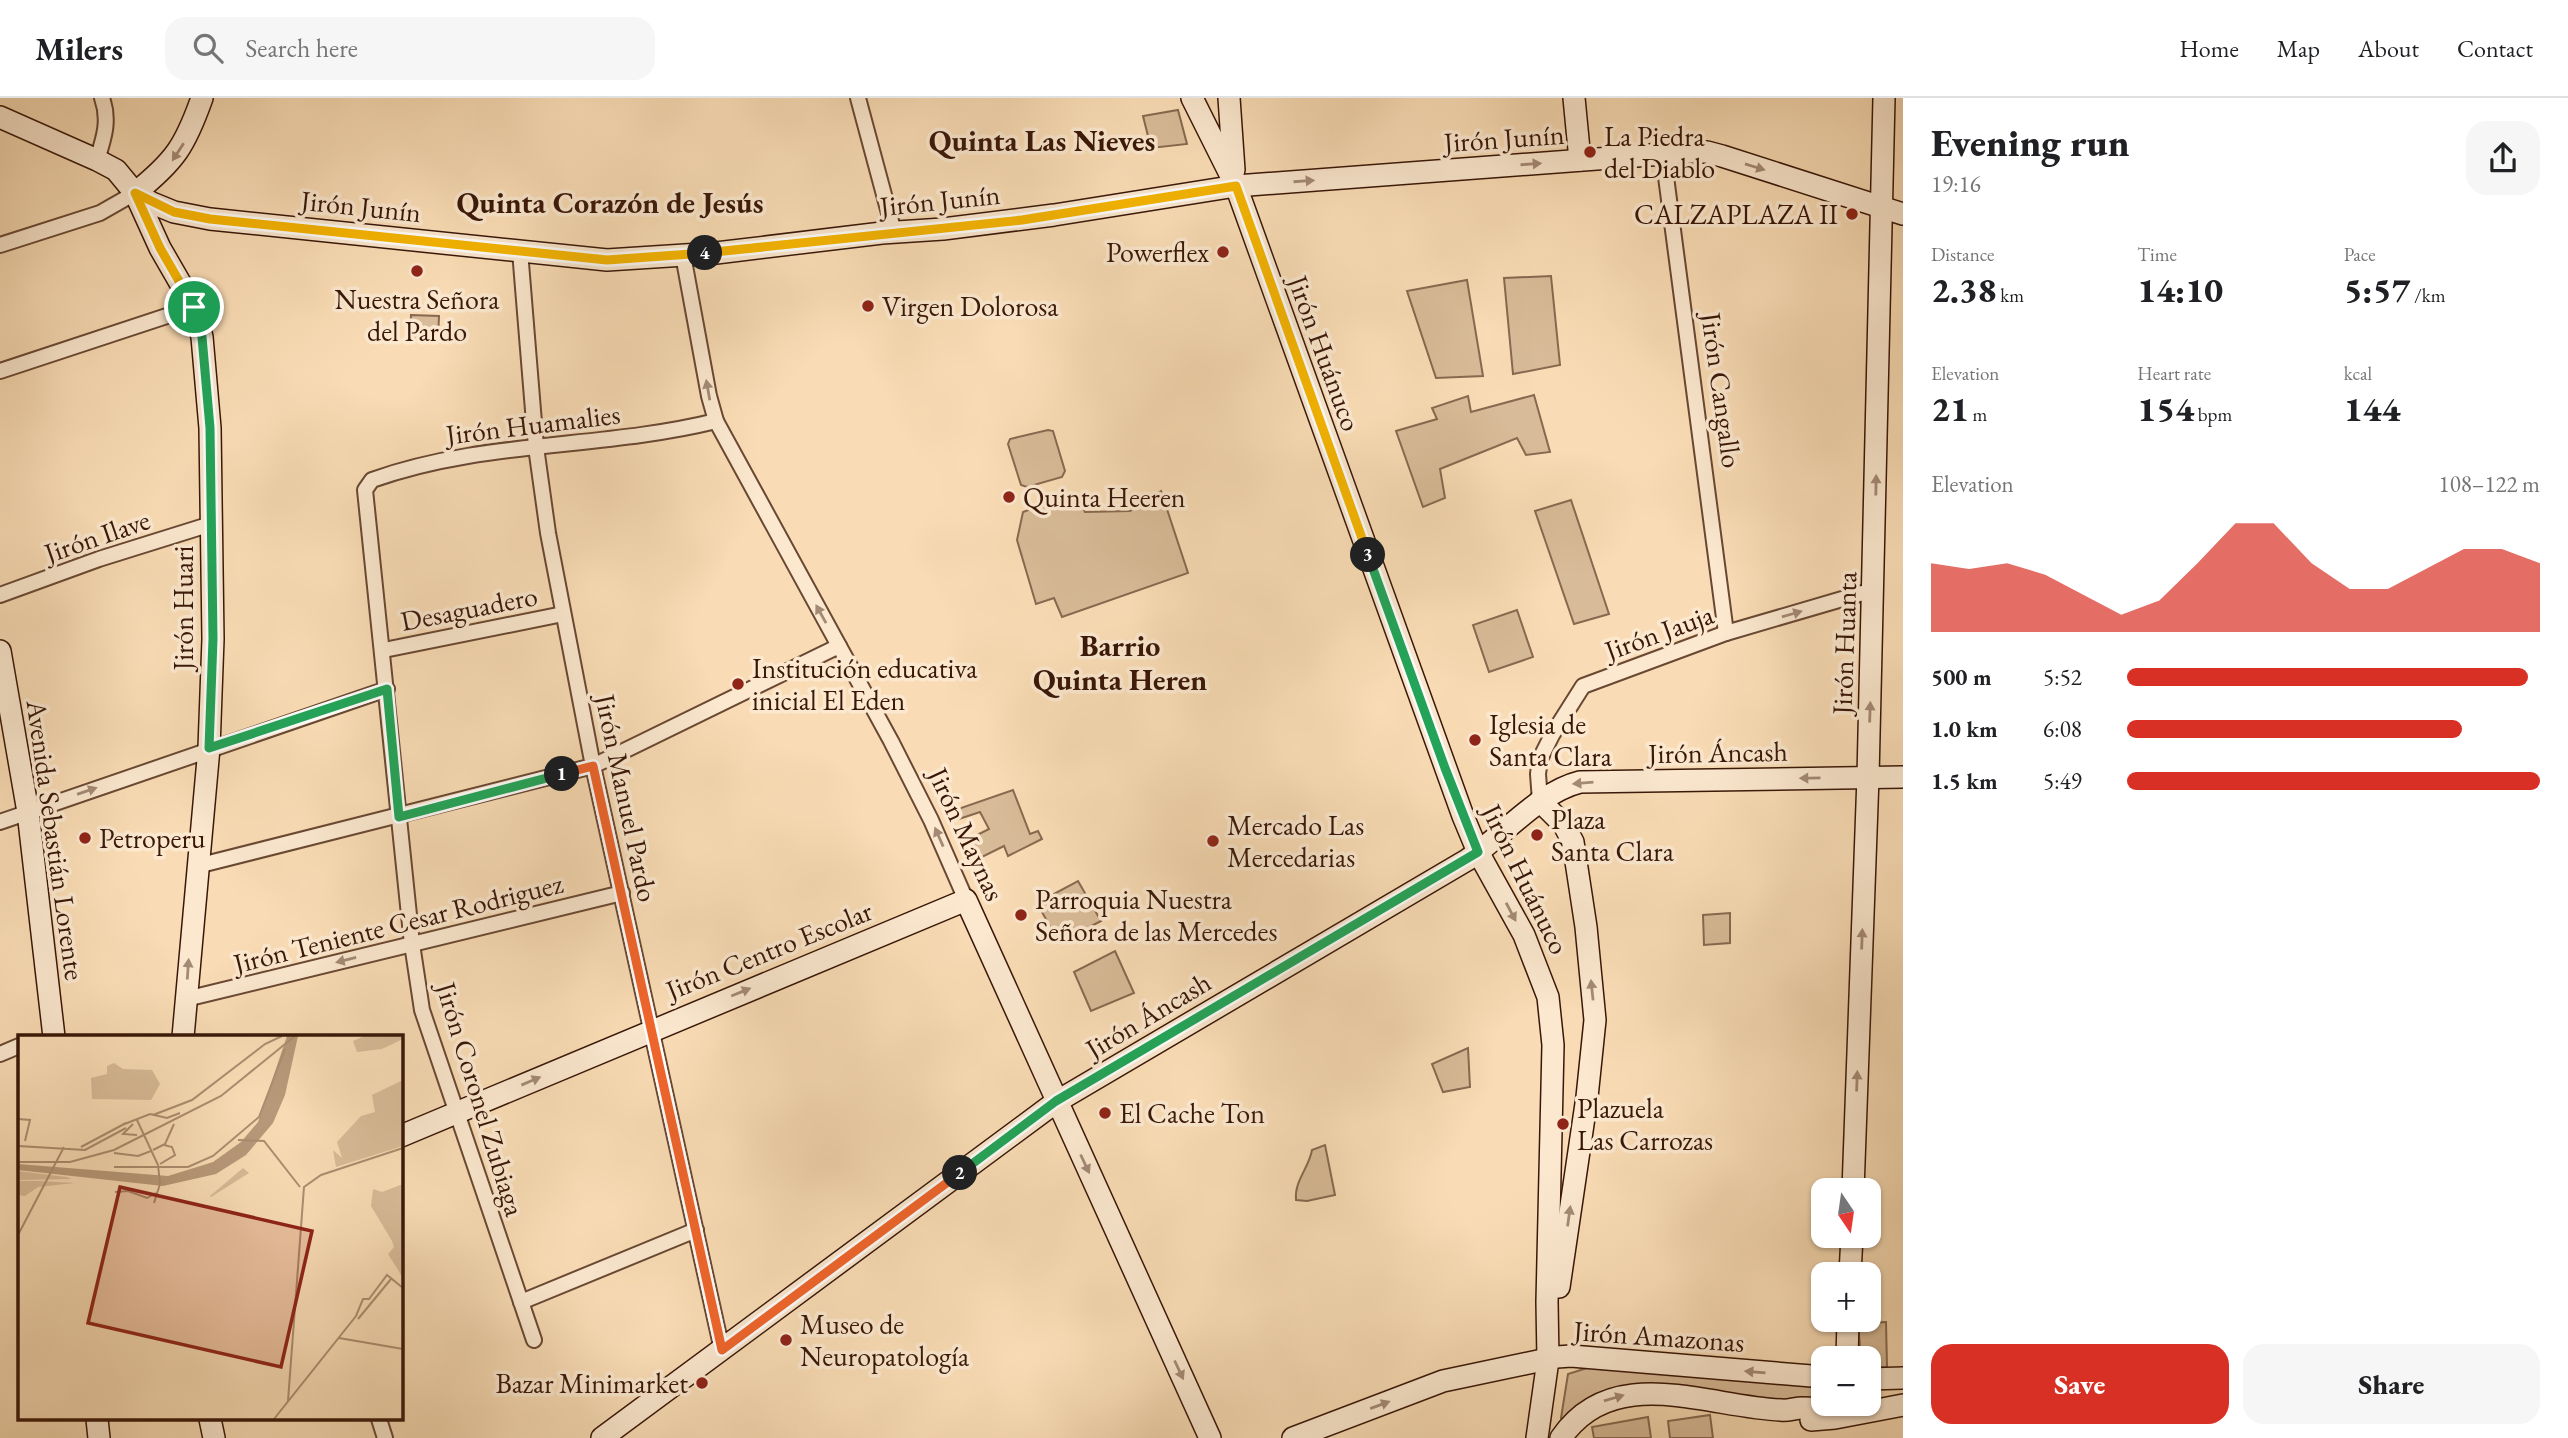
<!DOCTYPE html>
<html lang="en">
<head>
<meta charset="utf-8">
<style>
  :root { --surface:#fff; --page:#f6f6f6; --text:#202124; --muted:#757577; --line:#e0e0e0; --accent:#d93025 }
  body { margin:0; font-family:"EB Garamond",serif; background:var(--page); color:var(--text); height:100vh; display:flex; flex-direction:column; font-size:26px; white-space:nowrap }
  * { box-sizing:border-box; margin:0 }
  p { font-size:23px; color:var(--muted) }
  .icon { flex:none; width:38px; height:38px; fill:none; stroke:currentColor; stroke-width:2; stroke-linecap:round; stroke-linejoin:round }
  .map { position:relative; flex:1; overflow:hidden }
  .panel { display:flex; flex-direction:column; background:var(--surface); width:665px }
  .panel>* { flex:none }
  .needle { width:46px; rotate:167deg }
  .controls { position:absolute; left:1811px; top:1080px; display:grid; gap:14px }
  .controls a { display:grid; place-items:center; width:70px; height:70px; border-radius:14px; background:var(--surface); box-shadow:0 2px 5px #0004; font-size:35px }
  .pin { position:absolute; display:grid; place-items:center; width:60px; height:60px; color:#fff; margin:-30px; border:4px solid #fff; border-radius:50%; box-shadow:0 2px 7px #0007 }
  .km { position:absolute; width:35px; height:35px; margin:-18px; border-radius:50%; background:#222; color:#fff; font-size:19px; line-height:35px; text-align:center }
  .round { display:grid; place-items:center; flex:none; width:74px; height:74px; border-radius:21px; background:var(--page) }
  .overview { display:flex; align-items:center; justify-content:space-between; height:119px; padding:0 28px }
  h1 { font-size:38px; font-weight:800; line-height:52px }
  .stats { display:grid; grid-template-columns:repeat(3,1fr); gap:10px; height:119px; padding:7px 28px }
  .stats div { display:grid; align-content:center }
  .stats b { font-size:35px; font-weight:800 }
  .stats small { font-size:19px; font-weight:400 }
  .stats p { font-size:19px }
  .chart { height:196px; padding:14px 28px }
  .chart p { display:flex; justify-content:space-between }
  .chart svg { width:100%; height:126px; margin-top:7px; fill:var(--accent); opacity:.7 }
  .action { display:flex; gap:14px; margin-top:auto; padding:14px 28px }
  .action a { flex:1; height:80px; border-radius:21px; background:var(--accent); color:#fff; font-size:28px; font-weight:800; line-height:80px; text-align:center }
  .action a+a { background:var(--page); color:var(--text) }
  ul { padding:0 28px; list-style:none; font-size:23px }
  li { display:grid; grid-template-columns:112px 84px 1fr; align-items:center; height:52px }
  li i { height:18px; border-radius:9px; background:var(--accent) }
  header { display:flex; align-items:center; gap:42px; box-sizing:border-box; height:98px; padding:0 35px; background:var(--surface); border-bottom:2px solid var(--line) }
  header strong { font-size:33px }
  nav { display:flex; gap:38px; margin-inline-start:auto; font-size:24px }
  .search { width:490px; height:63px; background:var(--page); display:flex; align-items:center; gap:18px; box-sizing:border-box; padding:0 24px; border-radius:21px; color:var(--muted); font-size:26px }
  main { display:flex; flex:1; min-height:0 }
  .map>svg:first-child { display:block }
  .green { fill:#d8bb98; stroke:#886950; stroke-width:2 }
  .lines { fill:none; stroke-linecap:round; stroke-linejoin:round }
  .street-casing { stroke:#694833; stroke-width:18 }
  .secondary-casing { stroke:#391708; stroke-width:24 }
  .street { stroke:#fbe8cf; stroke-width:14 }
  .secondary { stroke:#fbe8cf; stroke-width:21 }
  .oneway { fill:#a48a75 }
  .split-1-casing { stroke:#fff; stroke-width:14 }
  .split-2-casing { stroke:#fff; stroke-width:14 }
  .split-3-casing { stroke:#fff; stroke-width:14 }
  .split-4-casing { stroke:#fff; stroke-width:14 }
  .split-5-casing { stroke:#fff; stroke-width:14 }
  .split-1 { stroke:#22a559; stroke-width:9 }
  .split-2 { stroke:#f0652b; stroke-width:9 }
  .split-3 { stroke:#22a559; stroke-width:9 }
  .split-4 { stroke:#f5b400; stroke-width:9 }
  .split-5 { stroke:#f5b400; stroke-width:9 }
  .poi-dot { fill:#8f2418; stroke:#fbe8cf; stroke-width:2.5 }
  .labels { text-anchor:middle; stroke-width:7; stroke-linejoin:round; paint-order:stroke }
  .poi-label { font-size:28px; fill:#391708; stroke:#fbe8cf; text-anchor:start }
  .street-label { font-size:28px; fill:#391708; stroke:#fbe8cf }
  .neighbourhood-label { font-size:30px; font-weight:bold; fill:#391708; stroke:#fbe8cf }
  .inset-road { fill:none; stroke:#ac8d70; stroke-width:2 }
  .view { fill:#8f2418; fill-opacity:0.15; stroke:#8f2418; stroke-width:3.5 }
  .inset-edge { fill:none; stroke:#391708; stroke-width:3.5 }
</style>
</head>
<body>
<header>
<strong>Milers</strong>
<div class="search"><svg class="icon" aria-label="search" viewBox="0 0 24 24"><circle cx="10" cy="10" r="6"/><path d="M15 15l6 6"/></svg>Search here</div>
<nav><a>Home</a><a>Map</a><a>About</a><a>Contact</a></nav>
</header>
<main>
<div class="map">
<svg width="1903" height="1340" viewBox="0 0 1903 1340">
  <rect width="100%" height="100%" fill="#f9dcb5"/>
  <filter id="stains"><feTurbulence type="fractalNoise" baseFrequency=".00286" numOctaves="4"/><feColorMatrix values="0 0 0 0 .2 0 0 0 0 .09 0 0 0 0 .02 0 0 0 .5 -.17"/></filter>
  <radialGradient id="worn" r=".72"><stop offset=".6" stop-color="#630" stop-opacity="0"/><stop offset="1" stop-color="#630" stop-opacity=".3"/></radialGradient>
  <!-- green -->
  <g class="green">
    <path d="M1178,12L1187,46L1151,50L1143,18Z"/>
    <path d="M1551,178L1560,267L1513,276L1504,180Z"/>
    <path d="M1467,182L1483,278L1436,280L1407,193Z"/>
    <path d="M411,217L439,218L438,242L410,241Z"/>
    <path d="M1534,297L1550,354L1526,357L1517,340L1440,371L1445,400L1423,409L1396,333L1437,321L1432,310L1468,298L1471,314Z"/>
    <path d="M1048,332L1053,333L1065,373L1062,379L1027,389L1021,387L1008,346L1010,341Z"/>
    <path d="M1161,393L1188,475L1062,519L1054,500L1036,506L1017,442L1023,414L1058,401L1078,400L1085,414L1130,413Z"/>
    <path d="M1571,402L1609,516L1574,526L1535,413Z"/>
    <path d="M1517,512L1533,559L1489,574L1473,527Z"/>
    <path d="M1013,692L1030,736L1038,733L1042,741L1008,758L1004,748L974,763L965,743L989,731L980,714L959,721L956,714L958,711Z"/>
    <path d="M1078,783L1101,823L1059,845L1037,805Z"/>
    <path d="M1730,815V845L1704,847L1703,817Z"/>
    <path d="M1115,853L1134,895L1091,913L1074,874Z"/>
    <path d="M1468,950L1470,989L1443,994L1432,966Z"/>
    <path d="M1325,1047L1335,1097L1307,1103L1296,1102C1294,1083 1309,1070 1312,1052Z"/>
    <path d="M1886,1224L1887,1269L1869,1270V1260H1861L1858,1225Z"/>
    <path d="M1612,1269L1823,1289V1303L1816,1305L1672,1291L1566,1324L1561,1320L1568,1276L1587,1270Z"/>
    <path d="M1710,1317L1713,1340H1670L1668,1323Z"/>
    <path d="M1648,1319L1651,1340H1594L1592,1329Z"/>
  </g>
  <g class="lines">
    <!-- street casing -->
    <g class="street-casing">
      <g id="street">
        <path d="M858,0L894,134"/>
        <path d="M1663,56L1726,535"/>
        <path d="M97,62C104,40 110,22 102,0"/>
        <path d="M0,147L100,115L135,95"/>
        <path d="M520,153L536,349L548,435L593,668L722,1252"/>
        <path d="M683,157L709,298L716,323L891,643L931,722L966,802"/>
        <path d="M0,273L194,209"/>
        <path d="M0,497L99,461L211,426"/>
        <path d="M384,552L563,516"/>
        <path d="M1540,703L1538,676L1540,661L1552,637L1583,588L1726,535L1873,492"/>
        <path d="M0,724L387,591"/>
        <path d="M197,768L593,668L839,548"/>
        <path d="M186,901L622,795"/>
        <path d="M0,956L19,948"/>
        <path d="M521,1204L696,1132"/>
        <path d="M534,1242L422,912L412,846L365,392L372,382C483,342 603,351 716,323"/>
        <path d="M379,1321L385,1340"/>
      </g>
    </g>
    <!-- secondary casing -->
    <g class="secondary-casing">
      <g id="secondary">
        <path d="M1192,0L1236,88L1463,718L1478,754L1524,837L1548,899L1553,947L1547,1204L1548,1262L1537,1340"/>
        <path d="M1229,0L1234,72"/>
        <path d="M1574,0L1580,62"/>
        <path d="M0,19L97,62L116,72L135,95L152,105L174,114L210,121L607,162L716,155L882,135L943,131L1054,117L1236,88L1690,54H1707L1722,58L1903,116"/>
        <path d="M135,95L160,150L194,209L202,239L210,330L213,541L209,650L183,939"/>
        <path d="M135,95C175,63 185,48 202,0"/>
        <path d="M0,553L28,714L54,939"/>
        <path d="M1540,703L1564,727L1573,744L1586,829L1595,922L1587,999L1559,1189"/>
        <path d="M401,1038L966,802L1210,1340"/>
        <path d="M1853,1092L1868,679L1884,0"/>
        <path d="M1850,1176L1852,1138"/>
        <path d="M1847,1260L1848,1222"/>
        <path d="M1869,1281L1903,1280"/>
        <path d="M97,1321L99,1340"/>
        <path d="M210,1321L214,1340"/>
        <path d="M1811,1322L1835,1320L1903,1307"/>
        <path d="M602,1340L1056,1004L1467,762C1503,738 1539,694 1580,684L1903,679"/>
        <path d="M1293,1340L1443,1283L1557,1259L1571,1258L1824,1279"/>
        <path d="M1561,1340C1613,1264 1707,1309 1781,1312C1788,1313 1795,1310 1802,1310C1814,1310 1823,1313 1833,1306"/>
      </g>
    </g>
    <!-- street -->
    <use href="#street" class="street"/>
    <!-- secondary -->
    <use href="#secondary" class="secondary"/>
  </g>
  <!-- one-way arrows -->
  <defs><path id="oneway-solid" d="M-6-.8H1V-3.2L6.5 0L1 3.2V.8H-6Z" transform="scale(1.75)"/></defs>
  <g class="oneway">
    <use href="#oneway-solid" transform="translate(178 54) rotate(123)"/>
    <use href="#oneway-solid" transform="translate(1531 66) rotate(-4)"/>
    <use href="#oneway-solid" transform="translate(1755 69) rotate(17)"/>
    <use href="#oneway-solid" transform="translate(1304 83) rotate(-4)"/>
    <use href="#oneway-solid" transform="translate(708 292) rotate(-100)"/>
    <use href="#oneway-solid" transform="translate(1876 387) rotate(-89)"/>
    <use href="#oneway-solid" transform="translate(821 516) rotate(-119)"/>
    <use href="#oneway-solid" transform="translate(1792 516) rotate(-16)"/>
    <use href="#oneway-solid" transform="translate(1870 614) rotate(-88)"/>
    <use href="#oneway-solid" transform="translate(1810 680) rotate(179)"/>
    <use href="#oneway-solid" transform="translate(1583 685) rotate(175)"/>
    <use href="#oneway-solid" transform="translate(87 693) rotate(-19)"/>
    <use href="#oneway-solid" transform="translate(939 739) rotate(-114)"/>
    <use href="#oneway-solid" transform="translate(1511 814) rotate(62)"/>
    <use href="#oneway-solid" transform="translate(1862 841) rotate(-88)"/>
    <use href="#oneway-solid" transform="translate(346 862) rotate(166)"/>
    <use href="#oneway-solid" transform="translate(188 871) rotate(-86)"/>
    <use href="#oneway-solid" transform="translate(1592 892) rotate(-96)"/>
    <use href="#oneway-solid" transform="translate(741 894) rotate(-22)"/>
    <use href="#oneway-solid" transform="translate(531 983) rotate(-23)"/>
    <use href="#oneway-solid" transform="translate(1857 983) rotate(-88)"/>
    <use href="#oneway-solid" transform="translate(1085 1066) rotate(65)"/>
    <use href="#oneway-solid" transform="translate(1569 1118) rotate(-82)"/>
    <use href="#oneway-solid" transform="translate(1179 1272) rotate(65)"/>
    <use href="#oneway-solid" transform="translate(1755 1274) rotate(-175)"/>
    <use href="#oneway-solid" transform="translate(1614 1300) rotate(-16)"/>
    <use href="#oneway-solid" transform="translate(1380 1307) rotate(-20)"/>
  </g>
  <g class="lines">
    <!-- split-1 casing -->
    <g class="split-1-casing">
      <path id="split-1" d="M194,209L202,239L210,330L213,541L209,650L387,591L399,719L562,676"/>
    </g>
    <!-- split-2 casing -->
    <g class="split-2-casing">
      <path id="split-2" d="M562,676L593,668L722,1252L960,1075"/>
    </g>
    <!-- split-3 casing -->
    <g class="split-3-casing">
      <path id="split-3" d="M960,1075L1056,1003L1478,754L1445,670L1368,457"/>
    </g>
    <!-- split-4 casing -->
    <g class="split-4-casing">
      <path id="split-4" d="M705,155L1022,122L1236,88L1368,457"/>
    </g>
    <!-- split-5 casing -->
    <g class="split-5-casing">
      <path id="split-5" d="M194,209L160,150L135,95L174,114L210,121L607,162L705,155"/>
    </g>
    <!-- split-1 -->
    <use href="#split-1" class="split-1"/>
    <!-- split-2 -->
    <use href="#split-2" class="split-2"/>
    <!-- split-3 -->
    <use href="#split-3" class="split-3"/>
    <!-- split-4 -->
    <use href="#split-4" class="split-4"/>
    <!-- split-5 -->
    <use href="#split-5" class="split-5"/>
  </g>
  <!-- markers -->
  <g class="poi-dot">
    <circle cx="1590" cy="54" r="7"/>
    <circle cx="1852" cy="116" r="7"/>
    <circle cx="1223" cy="154" r="7"/>
    <circle cx="417" cy="173" r="7"/>
    <circle cx="868" cy="208" r="7"/>
    <circle cx="1009" cy="399" r="7"/>
    <circle cx="738" cy="586" r="7"/>
    <circle cx="1475" cy="642" r="7"/>
    <circle cx="1537" cy="737" r="7"/>
    <circle cx="85" cy="740" r="7"/>
    <circle cx="1213" cy="743" r="7"/>
    <circle cx="1021" cy="817" r="7"/>
    <circle cx="1105" cy="1015" r="7"/>
    <circle cx="1563" cy="1026" r="7"/>
    <circle cx="786" cy="1242" r="7"/>
    <circle cx="702" cy="1285" r="7"/>
  </g>
  <g class="labels">
    <!-- poi labels -->
    <g class="poi-label">
      <text x="1604" y="48">La Piedra<tspan x="1604" dy="32">del Diablo</tspan></text>
      <text x="1838" y="126" text-anchor="end">CALZAPLAZA II</text>
      <text x="1209" y="164" text-anchor="end">Powerflex</text>
      <text x="417" y="211" text-anchor="middle">Nuestra Señora<tspan x="417" dy="32">del Pardo</tspan></text>
      <text x="882" y="218">Virgen Dolorosa</text>
      <text x="1023" y="409">Quinta Heeren</text>
      <text x="752" y="580">Institución educativa<tspan x="752" dy="32">inicial El Eden</tspan></text>
      <text x="1489" y="636">Iglesia de<tspan x="1489" dy="32">Santa Clara</tspan></text>
      <text x="1551" y="731">Plaza<tspan x="1551" dy="32">Santa Clara</tspan></text>
      <text x="1227" y="737">Mercado Las<tspan x="1227" dy="32">Mercedarias</tspan></text>
      <text x="99" y="750">Petroperu</text>
      <text x="1035" y="811">Parroquia Nuestra<tspan x="1035" dy="32">Señora de las Mercedes</tspan></text>
      <text x="1577" y="1020">Plazuela<tspan x="1577" dy="32">Las Carrozas</tspan></text>
      <text x="1119" y="1025">El Cache Ton</text>
      <text x="800" y="1236">Museo de<tspan x="800" dy="32">Neuropatología</tspan></text>
      <text x="688" y="1295" text-anchor="end">Bazar Minimarket</text>
    </g>
    <!-- street labels -->
    <g class="street-label">
      <text transform="translate(1504 40) rotate(-4)" y="10">Jirón Junín</text>
      <text transform="translate(940 102) rotate(-6)" y="10">Jirón Junín</text>
      <text transform="translate(361 108) rotate(6)" y="10">Jirón Junín</text>
      <text transform="translate(1325 255) rotate(70)" y="10">Jirón Huánuco</text>
      <text transform="translate(1722 292) rotate(82)" y="10">Jirón Cangallo</text>
      <text transform="translate(533 326) rotate(-7)" y="10">Jirón Huamalies</text>
      <text transform="translate(97 438) rotate(-19)" y="10">Jirón Ilave</text>
      <text transform="translate(183 510) rotate(-90)" y="10">Jirón Huari</text>
      <text transform="translate(469 510) rotate(-11)" y="10">Desaguadero</text>
      <text transform="translate(1659 534) rotate(-20)" y="10">Jirón Jauja</text>
      <text transform="translate(1844 545) rotate(-88)" y="10">Jirón Huanta</text>
      <text transform="translate(1718 654) rotate(-1)" y="10">Jirón Áncash</text>
      <text transform="translate(627 700) rotate(78)" y="10">Jirón Manuel Pardo</text>
      <text transform="translate(967 736) rotate(65)" y="10">Jirón Maynas</text>
      <text transform="translate(56 742) rotate(82)" y="10">Avenida Sebastián Lorente</text>
      <text transform="translate(1526 781) rotate(64)" y="10">Jirón Huánuco</text>
      <text transform="translate(398 825) rotate(-14)" y="10">Jirón Teniente Cesar Rodriguez</text>
      <text transform="translate(769 852) rotate(-22)" y="10">Jirón Centro Escolar</text>
      <text transform="translate(1148 917) rotate(-31)" y="10">Jirón Áncash</text>
      <text transform="translate(481 1001) rotate(73)" y="10">Jirón Coronel Zubiaga</text>
      <text transform="translate(1659 1238) rotate(4)" y="10">Jirón Amazonas</text>
    </g>
    <!-- neighbourhood labels -->
    <g class="neighbourhood-label">
      <text x="1042" y="53">Quinta Las Nieves</text>
      <text x="610" y="115">Quinta Corazón de Jesús</text>
      <text x="1120" y="558">Barrio<tspan x="1120" dy="34">Quinta Heren</tspan></text>
    </g>
  </g>
  <!-- overview -->
  <g transform="translate(18 937)">
    <rect width="385" height="385" fill="#f9dcb5"/>
    <path d="M346,1H385V4L364,14L339,17L335,6ZM96,28L105,34L134,35L142,49L133,65L74,64L73,43L89,39V31ZM385,45V111L318,132L315,115L324,123L319,107L343,81L357,77L354,60ZM225,133L231,138L193,162L192,161ZM0,136L48,142L54,144L0,145ZM0,146H23L57,148L20,152L7,161L0,160ZM385,149V243L370,219L376,212L374,206L353,171L355,154L364,157Z" fill="#d8bb98"/>
    <path d="M269,1H280L267,60L255,88L228,120L198,139L145,151L0,135V129L150,141L195,127L223,107L240,87Z" fill="#b8997a"/>
    <path class="inset-road" d="M135,80L174,65L247,9L264,1M0,84L12,85L7,106M119,85L140,130L142,149L136,168M115,89L105,99L119,100M104,90L132,79L149,83L162,78M220,105L246,106L282,152M0,111L67,115L108,93M63,112L108,88M135,115L147,109L156,89M96,118L120,121L133,116M0,127H52L96,115L203,61L277,1M142,129L157,120L154,112L146,110M96,132H170L195,121L241,82L267,14M97,157L110,156L129,163L138,158M0,200L46,112M340,284L373,244M321,303L385,314M270,366L286,152L303,140L385,113M256,384L338,281L345,264H351L369,240L385,253"/>
    <path class="view" d="M102,152L294,196L263,332L70,288Z"/>
    <rect width="385" height="385" class="inset-edge"/>
  </g>
  <rect width="100%" height="100%" filter="url(#stains)"/>
  <rect width="100%" height="100%" fill="url(#worn)"/>
</svg>
<div class="controls">
<a><svg class="needle" viewBox="-14 -14 28 28"><path d="M0-13l5 13h-10z" fill="#e53935"/><path d="M0 13l5-13h-10z" fill="#757577"/></svg></a>
<a>+</a>
<a>−</a>
</div>
<div class="pin" style="left:194px;top:209px;background:#1e9e55"><svg class="icon" aria-label="arrive" viewBox="0 0 24 24"><path d="M6 21V4h12l-3 4 3 4H6"/></svg></div>
<b class="km" style="left:562px;top:676px">1</b>
<b class="km" style="left:960px;top:1075px">2</b>
<b class="km" style="left:1368px;top:457px">3</b>
<b class="km" style="left:705px;top:155px">4</b>
</div>
<section class="panel">
<div class="overview"><div><h1>Evening run</h1><p>19:16</p></div><a class="round"><svg class="icon" aria-label="share" viewBox="0 0 24 24"><path d="M12 15V3M7 8l5-5 5 5M5 13v7h14v-7"/></svg></a></div>
<div class="stats">
<div><p>Distance</p><b>2.38<small> km</small></b></div>
<div><p>Time</p><b>14:10</b></div>
<div><p>Pace</p><b>5:57<small> /km</small></b></div>
</div>
<div class="stats">
<div><p>Elevation</p><b>21<small> m</small></b></div>
<div><p>Heart rate</p><b>154<small> bpm</small></b></div>
<div><p>kcal</p><b>144</b></div>
</div>
<div class="chart"><p><span>Elevation</span>108–122 m</p>
<svg viewBox="0 0 160 44" preserveAspectRatio="none"><path d="M0 44V20L10 22L20 20L30 24L40 31L50 38L60 33L70 20L80 6L90 6L100 20L110 29L120 29L130 22L140 15L150 15L160 20V44z"/></svg>
</div>
<ul>
<li><b>500 m</b>5:52<i style="width:97%"></i></li>
<li><b>1.0 km</b>6:08<i style="width:81%"></i></li>
<li><b>1.5 km</b>5:49<i style="width:100%"></i></li>
</ul>
<div class="action"><a>Save</a><a>Share</a></div>
</section>
</main>
</body>
</html>
